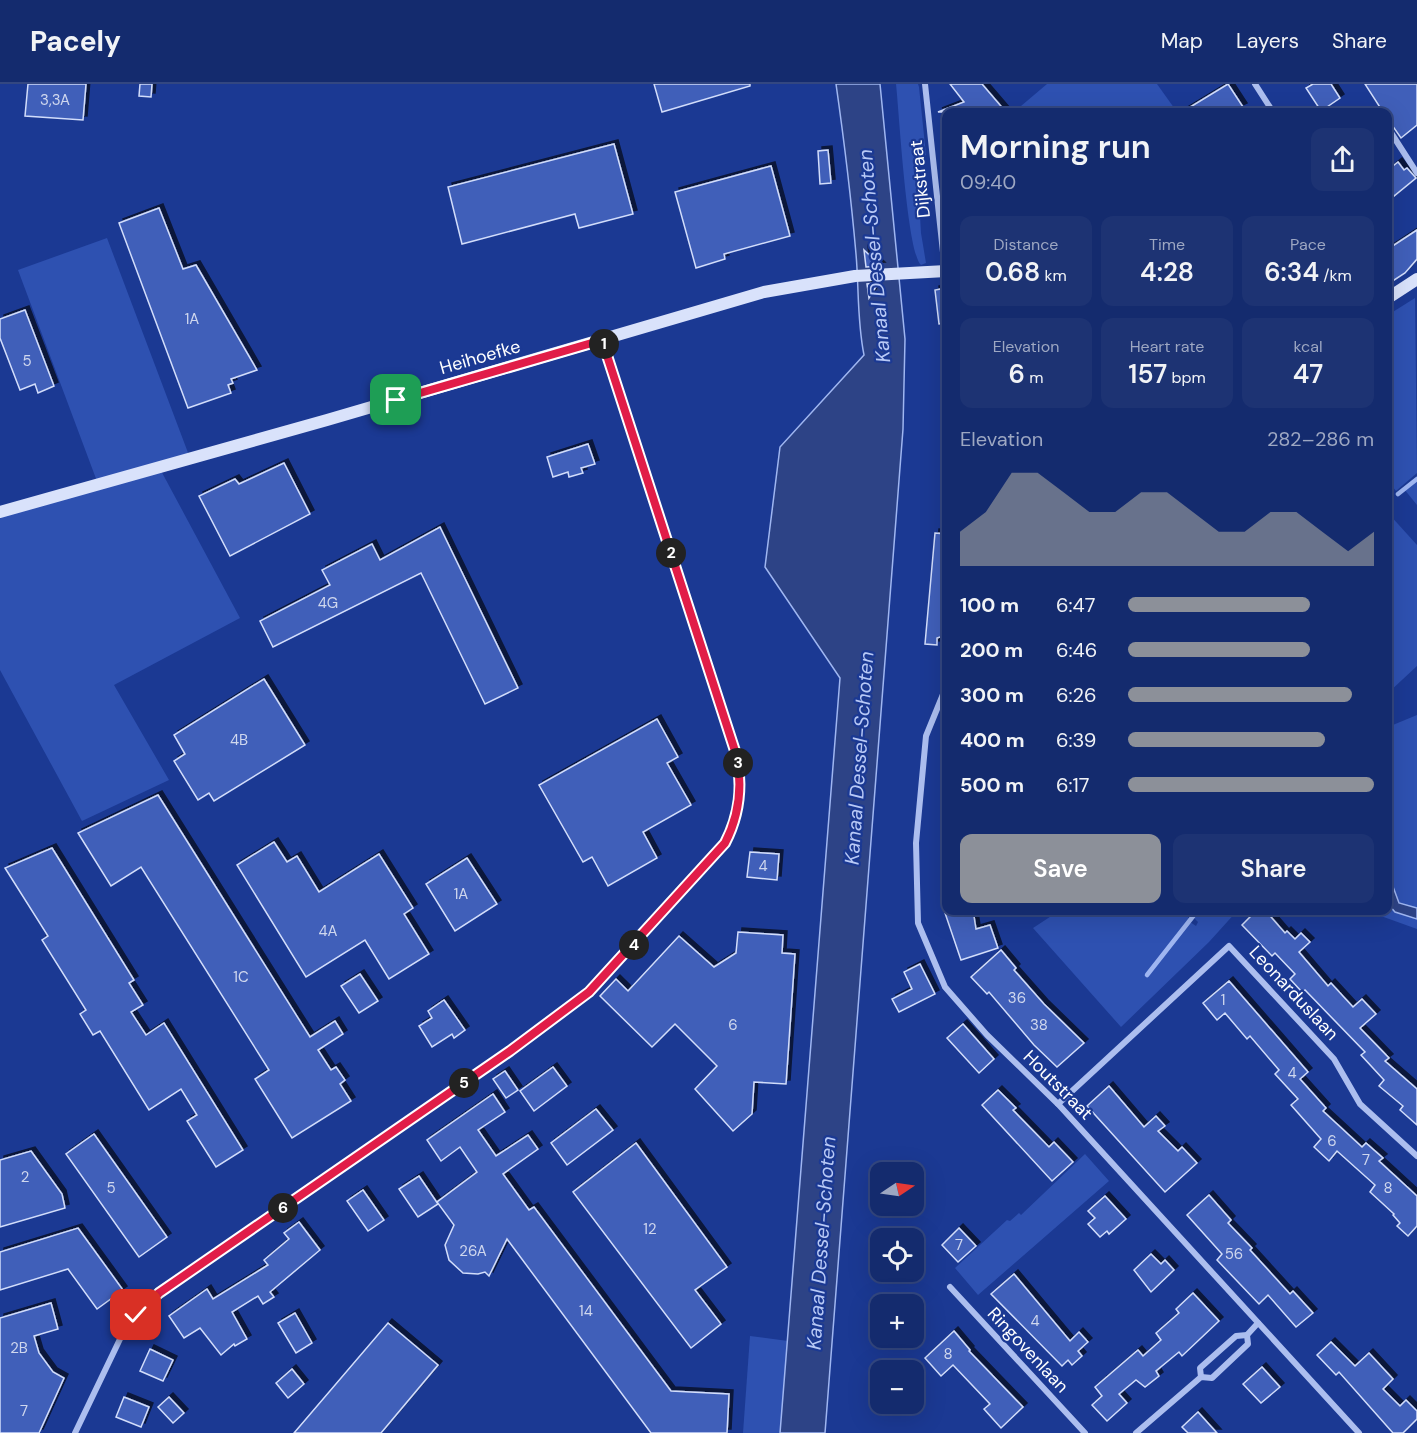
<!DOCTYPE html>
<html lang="en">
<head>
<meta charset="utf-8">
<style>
  :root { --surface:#142b6e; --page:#1d3373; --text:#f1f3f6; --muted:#9da7c2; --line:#334781; --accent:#8c9099 }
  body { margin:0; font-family:"DM Sans",sans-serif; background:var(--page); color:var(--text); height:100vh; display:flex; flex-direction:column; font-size:22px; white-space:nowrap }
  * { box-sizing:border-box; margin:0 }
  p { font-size:20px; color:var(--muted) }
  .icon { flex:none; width:33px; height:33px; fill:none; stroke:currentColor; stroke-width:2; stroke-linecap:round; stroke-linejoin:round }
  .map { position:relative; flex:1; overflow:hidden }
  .details { position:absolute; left:942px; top:24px; width:450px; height:807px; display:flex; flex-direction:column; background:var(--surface); border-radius:12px; box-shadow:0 6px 24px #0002,0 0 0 2px var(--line) }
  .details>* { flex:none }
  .needle { width:39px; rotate:77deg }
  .controls { position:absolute; left:870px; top:1078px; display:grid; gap:12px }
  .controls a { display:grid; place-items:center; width:54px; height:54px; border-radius:12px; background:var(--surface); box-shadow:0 6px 24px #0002,0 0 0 2px var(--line); font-size:30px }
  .pin { position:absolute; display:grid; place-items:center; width:51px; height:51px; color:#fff; margin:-26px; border-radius:12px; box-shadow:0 3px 9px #0006 }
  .km { position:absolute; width:30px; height:30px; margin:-15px; border-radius:50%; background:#222; color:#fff; font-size:16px; line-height:30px; text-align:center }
  .round { display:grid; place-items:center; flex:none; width:63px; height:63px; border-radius:12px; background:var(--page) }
  .headline { display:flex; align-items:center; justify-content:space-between; height:102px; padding:0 18px }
  h1 { font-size:33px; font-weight:600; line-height:45px }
  .metrics { display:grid; grid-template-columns:repeat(3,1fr); gap:9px; height:102px; padding:6px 18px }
  .metrics div { display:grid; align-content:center; border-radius:12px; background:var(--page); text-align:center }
  .metrics b { font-size:26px; font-weight:600 }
  .metrics small { font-size:16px; font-weight:400 }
  .metrics p { font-size:16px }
  .chart { height:168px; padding:12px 18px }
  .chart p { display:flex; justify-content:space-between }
  .chart svg { width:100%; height:108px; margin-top:6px; fill:var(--accent); opacity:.7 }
  .action { display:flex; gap:12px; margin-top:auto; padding:12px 18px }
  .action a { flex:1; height:69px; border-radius:12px; background:var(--accent); color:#fff; font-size:24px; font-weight:600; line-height:69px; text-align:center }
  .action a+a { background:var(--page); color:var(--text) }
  ul { padding:0 18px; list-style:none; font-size:20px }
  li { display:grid; grid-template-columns:96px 72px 1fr; align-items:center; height:45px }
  li i { height:15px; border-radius:8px; background:var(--accent) }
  header { display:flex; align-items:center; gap:36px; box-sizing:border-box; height:84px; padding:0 30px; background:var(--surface); border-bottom:2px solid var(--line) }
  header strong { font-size:28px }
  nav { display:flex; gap:33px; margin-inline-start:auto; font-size:21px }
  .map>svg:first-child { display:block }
  .green { fill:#2e51b1 }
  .water { fill:#2d4386; stroke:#9fb6f1; stroke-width:1.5 }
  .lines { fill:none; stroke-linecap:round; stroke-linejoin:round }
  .stream { stroke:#9fb6f1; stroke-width:4.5 }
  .building { fill:#3f5fb9; stroke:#d2ddfb; stroke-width:1.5; filter:url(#shadow) }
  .street { stroke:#acbeef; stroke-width:6 }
  .secondary { stroke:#d9e2fb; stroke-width:12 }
  .route-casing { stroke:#fff; stroke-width:12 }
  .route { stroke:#e11d48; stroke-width:8 }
  .labels { text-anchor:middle; stroke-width:4.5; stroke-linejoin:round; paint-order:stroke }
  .number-label { font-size:15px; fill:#cfd7ee }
  .street-label { font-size:18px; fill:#fff; stroke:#1b3993 }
  .water-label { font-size:20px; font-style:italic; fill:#b8c9f6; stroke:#1b3993 }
</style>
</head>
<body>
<header>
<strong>Pacely</strong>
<nav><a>Map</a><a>Layers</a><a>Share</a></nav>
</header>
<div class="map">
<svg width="1417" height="1349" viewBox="0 0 1417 1349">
  <defs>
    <filter id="shadow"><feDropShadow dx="4" dy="-4" stdDeviation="0" flood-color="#0009"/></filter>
  </defs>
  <rect width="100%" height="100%" fill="#1b3993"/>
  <!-- green -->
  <g class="green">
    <path d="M896,0H918L919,3L926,71L917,80L921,149L926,179L921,181C907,169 899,27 896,0Z"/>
    <path d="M1047,0H1157L1177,28H1014Z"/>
    <path d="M107,154L190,374L159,383L240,534L114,601L169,696L82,737L0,586V428L98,400L18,186Z"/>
    <path d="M1415,214L1417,389L1396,407L1388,397V231Z"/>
    <path d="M1417,395V421L1404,405Z"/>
    <path d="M1388,429L1417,461V582L1388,609Z"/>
    <path d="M1417,631V824H1414L1399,819L1388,789V643Z"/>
    <path d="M1388,820L1395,828L1417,835V845L1367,827L1388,826Z"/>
    <path d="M1059,827H1186L1190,838L1196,842L1198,838L1190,830L1191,827H1237L1209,858L1121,943L1033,844Z"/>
    <path d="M1085,1070L1109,1097L978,1211L955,1184L1007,1136L1010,1137L1019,1129L1021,1131Z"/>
    <path d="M750,1252L788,1257L780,1349H743Z"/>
  </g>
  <!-- water -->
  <g class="water">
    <path d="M836,0H880L905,255L903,345L825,1349H780L840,594L765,483L780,363L864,271C857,237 859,204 856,170C851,113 844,56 836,0Z"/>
    <path d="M1388,789L1399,819L1417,824V835L1395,828L1388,820Z"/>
  </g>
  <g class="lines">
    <!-- stream -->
    <g class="stream">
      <path d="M1398,410L1417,395"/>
      <path d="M1147,891L1198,826"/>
    </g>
  </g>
  <!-- building -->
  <g class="building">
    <path d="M28,0H86L83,36L25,32Z"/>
    <path d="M140,0H152L151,13L139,12Z"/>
    <path d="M654,0H750V2L662,28Z"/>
    <path d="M950,0H982L1006,28H938L964,18Z"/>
    <path d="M1228,0L1243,23L1233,28H1182Z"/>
    <path d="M1313,0H1331L1340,14L1321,27L1306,4Z"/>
    <path d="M1365,0H1417V41L1401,54L1392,41L1388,39V28H1383Z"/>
    <path d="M614,60L633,130L579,144L575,130L462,160L448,103Z"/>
    <path d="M828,66L831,99L820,100L818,67Z"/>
    <path d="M1398,78L1404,86L1407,84L1416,94L1394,112L1388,102V86Z"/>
    <path d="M771,82L790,152L724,170L725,175L696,184L675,108Z"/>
    <path d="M159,124L183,185L196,181L257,286L231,295L233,299L228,301L231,309L188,324L119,139Z"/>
    <path d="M1417,146V175L1405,189L1388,200V165Z"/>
    <path d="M864,166L881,182L866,183Z"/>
    <path d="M878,199L869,214L867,200Z"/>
    <path d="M946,204V239L939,240L935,206Z"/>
    <path d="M25,226L54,302L38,309L35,300L20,306L0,254V235Z"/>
    <path d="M588,360L595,380L581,384L583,389L569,393L568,388L553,393L547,373Z"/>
    <path d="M284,379L310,430L230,472L199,412L235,395L239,400Z"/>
    <path d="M440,443L518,604L485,620L421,489L273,563L260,537L330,501L322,486L372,460L380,476Z"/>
    <path d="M935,449L946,450V551L937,554V561L925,560Z"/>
    <path d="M264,595L305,661L214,717L209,709L198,716L174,677L185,670L174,651Z"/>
    <path d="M657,635L678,673L667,679L691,721L643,748L657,774L608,802L592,773L583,778L539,701Z"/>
    <path d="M158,711L310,953L335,937L343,950L318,966L331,986L336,983L345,996L340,1000L351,1017L292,1054L255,995L269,986L141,783L111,802L78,749Z"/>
    <path d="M274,758L287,778L297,772L319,808L379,770L413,824L404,830L429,870L389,895L365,856L306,893L237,781Z"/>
    <path d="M52,764L134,896L129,899L143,921L131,928L146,951L164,939L243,1066L216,1083L187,1037L197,1031L181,1005L149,1026L100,947L93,951L80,930L86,926L42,856L48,852L5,784Z"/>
    <path d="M750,768L779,770L777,796L747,793Z"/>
    <path d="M467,774L497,820L455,847L426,800Z"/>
    <path d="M944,826H973L976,845L990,841L998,864L961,876Z"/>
    <path d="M1257,826H1265L1285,849L1287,847L1295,855L1301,849L1310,858L1299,868L1328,902L1331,899L1353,923L1362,915L1376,930L1360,944L1389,974L1385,977L1417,1005V1041L1400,1026L1403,1022L1379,1002L1384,996L1361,971L1365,968L1305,906L1302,908L1290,895L1295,890L1275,869L1272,872L1242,841Z"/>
    <path d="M738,848L783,851L782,869L795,870L786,1000L754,998L752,1030L733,1047L695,1005L717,982L675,940L652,963L600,912L616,895L628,907L679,852L714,883L736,869Z"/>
    <path d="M1001,866L1016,884L1014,886L1044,920L1084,959L1057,983L1034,961L989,908L987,910L971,893Z"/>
    <path d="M920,880L935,910L899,928L892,915L912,905L904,888Z"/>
    <path d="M360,890L378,917L359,929L341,902Z"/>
    <path d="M1229,897L1308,988L1300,995L1326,1024L1323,1027L1362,1063L1366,1059L1383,1074L1379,1077L1417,1112V1142L1408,1152L1397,1142L1400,1139L1393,1131L1394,1130L1370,1108L1375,1101L1337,1067L1329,1077L1314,1063L1321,1055L1291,1021L1298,1015L1275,990L1279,986L1250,952L1247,955L1225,929L1217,936L1203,919Z"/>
    <path d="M444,916L465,946L454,954L452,950L432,963L419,942L432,934L428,927Z"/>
    <path d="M963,940L994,975L979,989L947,954Z"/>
    <path d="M553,983L567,1002L534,1027L520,1007Z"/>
    <path d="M505,987L518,1006L506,1014L493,995Z"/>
    <path d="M1109,1002L1144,1043L1156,1032L1165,1042L1158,1047L1178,1067L1182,1063L1197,1079L1165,1108L1087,1022Z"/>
    <path d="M998,1006L1016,1024L1013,1026L1049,1063L1054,1058L1073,1078L1052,1097L982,1021Z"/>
    <path d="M493,1010L505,1028L478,1046L496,1072L528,1051L538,1065L503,1090L529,1126L534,1123L671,1307L729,1310L727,1349H651L507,1155L489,1192L485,1188L478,1190L463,1189L449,1176L445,1161L454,1141L437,1118L477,1088L460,1063L441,1077L427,1056Z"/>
    <path d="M596,1025L613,1046L567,1081L551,1059Z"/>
    <path d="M94,1050L167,1153L139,1173L66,1070Z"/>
    <path d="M636,1059L727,1183L695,1206L721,1240L691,1264L573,1108Z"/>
    <path d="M31,1067L62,1110L65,1124L0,1143V1076Z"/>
    <path d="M419,1092L438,1120L418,1133L399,1105Z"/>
    <path d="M363,1106L384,1136L368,1147L347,1117Z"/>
    <path d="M1209,1111L1231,1136L1228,1139L1252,1164L1250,1166L1290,1210L1293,1207L1313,1229L1296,1243L1268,1211L1259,1220L1217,1176L1222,1170L1187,1131Z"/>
    <path d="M1105,1112L1126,1135L1109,1150L1107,1147L1100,1153L1088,1140L1095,1134L1088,1127Z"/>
    <path d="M299,1138L320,1166L270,1208L274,1213L263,1220L258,1212L232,1228L247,1255L235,1262L234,1260L221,1271L200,1244L184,1254L169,1232L207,1205L213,1215L268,1181L264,1176L289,1155L284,1149Z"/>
    <path d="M78,1144L123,1206L97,1225L68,1185L0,1206V1168Z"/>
    <path d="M959,1144L976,1162L958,1178L942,1161Z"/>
    <path d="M1151,1170L1161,1180L1165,1176L1174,1186L1151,1208L1134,1186Z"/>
    <path d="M1014,1190L1070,1257L1079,1248L1088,1258L1078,1267L1082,1272L1072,1281L1068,1276L1062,1282L991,1210Z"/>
    <path d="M1193,1209L1219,1237L1182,1272L1179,1268L1156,1287L1159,1292L1145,1303L1136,1296L1119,1310L1127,1319L1107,1337L1092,1321L1102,1312L1095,1303L1138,1266L1143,1272L1161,1256L1156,1249L1179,1229L1176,1225Z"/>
    <path d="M51,1219L58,1245L34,1252L39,1269L53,1288L64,1294L39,1349H0V1234Z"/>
    <path d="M295,1229L312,1259L296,1269L278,1239Z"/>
    <path d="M388,1239L438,1281L381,1349H294Z"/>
    <path d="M954,1247L970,1266L969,1267L1023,1323L1001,1344L984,1325L990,1320L953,1281L941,1292L925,1274Z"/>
    <path d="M1331,1258L1355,1282L1369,1269L1393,1295L1383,1305L1400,1322L1406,1316L1417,1327V1335L1403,1349H1393L1339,1288L1336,1291L1317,1271Z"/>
    <path d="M150,1265L173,1276L163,1297L140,1287Z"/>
    <path d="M1262,1283L1280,1303L1261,1319L1243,1300Z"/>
    <path d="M292,1285L304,1300L288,1314L276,1299Z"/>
    <path d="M124,1313L149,1323L141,1343L116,1333Z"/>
    <path d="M169,1313L184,1329L173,1339L158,1323Z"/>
    <path d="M1198,1328L1217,1349H1188L1182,1343Z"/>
  </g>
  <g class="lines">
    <!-- street -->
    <g class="street">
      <path d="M925,0L945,187"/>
      <path d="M1255,0L1273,28"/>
      <path d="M1388,44L1417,89"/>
      <path d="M946,603L926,652L916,759L918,839L945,903L987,951L1058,1020L1359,1349"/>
      <path d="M1058,1020L1229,862L1334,975L1360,1020L1417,1072"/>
      <path d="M950,1203L1085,1349"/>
      <path d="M1201,1293L1200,1284L1236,1252L1247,1251L1258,1239"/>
      <path d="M75,1349L121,1253L136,1231L159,1210L510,967L589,908L725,759C740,730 743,703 736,670L602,256"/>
      <path d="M1136,1349L1201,1293L1212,1294L1248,1260L1247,1251"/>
    </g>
    <!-- secondary -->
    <g class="secondary">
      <path d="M1388,214L1417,195"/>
      <path d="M0,428L327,336L764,208L855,192L946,187"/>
    </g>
  </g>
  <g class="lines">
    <!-- route casing -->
    <g class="route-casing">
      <path id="route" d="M136,1231L159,1209L510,967L589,908L725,759C740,730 743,702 736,670L602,256L396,316"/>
    </g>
    <!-- route -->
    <use href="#route" class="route"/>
  </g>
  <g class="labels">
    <!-- number labels -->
    <g class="number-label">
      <text x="55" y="21">3,3A</text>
      <text x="192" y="240">1A</text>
      <text x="27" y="282">5</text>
      <text x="328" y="524">4G</text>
      <text x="239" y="661">4B</text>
      <text x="763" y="787">4</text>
      <text x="461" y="815">1A</text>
      <text x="328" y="852">4A</text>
      <text x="241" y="898">1C</text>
      <text x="1017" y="919">36</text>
      <text x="1223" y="921">1</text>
      <text x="733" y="946">6</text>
      <text x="1039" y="946">38</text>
      <text x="1292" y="994">4</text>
      <text x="1332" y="1062">6</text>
      <text x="1366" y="1081">7</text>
      <text x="25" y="1098">2</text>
      <text x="111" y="1109">5</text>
      <text x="1388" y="1109">8</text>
      <text x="650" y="1150">12</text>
      <text x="959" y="1166">7</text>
      <text x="473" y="1172">26A</text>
      <text x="1234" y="1175">56</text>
      <text x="586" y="1232">14</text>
      <text x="1035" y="1242">4</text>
      <text x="19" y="1269">2B</text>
      <text x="948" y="1275">8</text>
      <text x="24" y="1332">7</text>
    </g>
    <!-- street labels -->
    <g class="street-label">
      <text transform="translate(920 95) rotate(-96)" y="6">Dijkstraat</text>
      <text transform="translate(480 273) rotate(-16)" y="6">Heihoefke</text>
      <text transform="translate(1294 909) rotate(47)" y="6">Leonarduslaan</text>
      <text transform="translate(1058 1001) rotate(45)" y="6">Houtstraat</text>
      <text transform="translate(1028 1266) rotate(47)" y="6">Ringovenlaan</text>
    </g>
    <!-- water labels -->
    <g class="water-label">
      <text transform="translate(874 172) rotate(-95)" y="7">Kanaal Dessel-Schoten</text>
      <text transform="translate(859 674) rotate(-86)" y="7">Kanaal Dessel-Schoten</text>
      <text transform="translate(821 1159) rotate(-86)" y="7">Kanaal Dessel-Schoten</text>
    </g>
  </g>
</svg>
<div class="controls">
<a><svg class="needle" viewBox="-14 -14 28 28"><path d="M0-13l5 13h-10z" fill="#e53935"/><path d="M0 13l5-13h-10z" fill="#9da7c2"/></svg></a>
<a><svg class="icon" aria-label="locate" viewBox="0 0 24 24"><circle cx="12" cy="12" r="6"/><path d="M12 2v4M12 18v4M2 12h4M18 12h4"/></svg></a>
<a>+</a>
<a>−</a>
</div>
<div class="pin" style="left:396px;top:316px;background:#1e9e55"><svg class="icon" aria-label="arrive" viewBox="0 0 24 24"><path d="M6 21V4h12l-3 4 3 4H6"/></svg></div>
<div class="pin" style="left:136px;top:1231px;background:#d93025"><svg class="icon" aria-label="check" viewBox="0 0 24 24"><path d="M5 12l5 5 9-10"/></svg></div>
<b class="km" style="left:604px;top:260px">1</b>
<b class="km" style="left:671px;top:469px">2</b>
<b class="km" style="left:738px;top:679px">3</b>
<b class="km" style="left:634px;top:861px">4</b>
<b class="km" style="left:464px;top:999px">5</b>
<b class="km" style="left:283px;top:1124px">6</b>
<section class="details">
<div class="headline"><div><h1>Morning run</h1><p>09:40</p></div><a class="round"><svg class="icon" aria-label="share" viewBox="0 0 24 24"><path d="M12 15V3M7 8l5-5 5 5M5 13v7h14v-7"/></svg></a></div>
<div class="metrics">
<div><p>Distance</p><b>0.68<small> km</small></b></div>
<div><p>Time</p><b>4:28</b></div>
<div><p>Pace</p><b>6:34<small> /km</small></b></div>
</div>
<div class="metrics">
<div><p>Elevation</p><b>6<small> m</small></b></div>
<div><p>Heart rate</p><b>157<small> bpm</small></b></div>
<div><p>kcal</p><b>47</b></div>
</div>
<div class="chart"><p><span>Elevation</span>282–286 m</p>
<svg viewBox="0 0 160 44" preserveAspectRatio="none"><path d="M0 44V30L10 22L20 6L30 6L40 14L50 22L60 22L70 14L80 14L90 22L100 30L110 30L120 22L130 22L140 30L150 38L160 30V44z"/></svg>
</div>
<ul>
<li><b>100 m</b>6:47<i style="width:74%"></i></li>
<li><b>200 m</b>6:46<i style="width:74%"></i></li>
<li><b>300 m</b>6:26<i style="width:91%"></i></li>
<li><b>400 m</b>6:39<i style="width:80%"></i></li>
<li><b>500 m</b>6:17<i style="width:100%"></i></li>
</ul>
<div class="action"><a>Save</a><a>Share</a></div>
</section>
</div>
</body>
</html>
